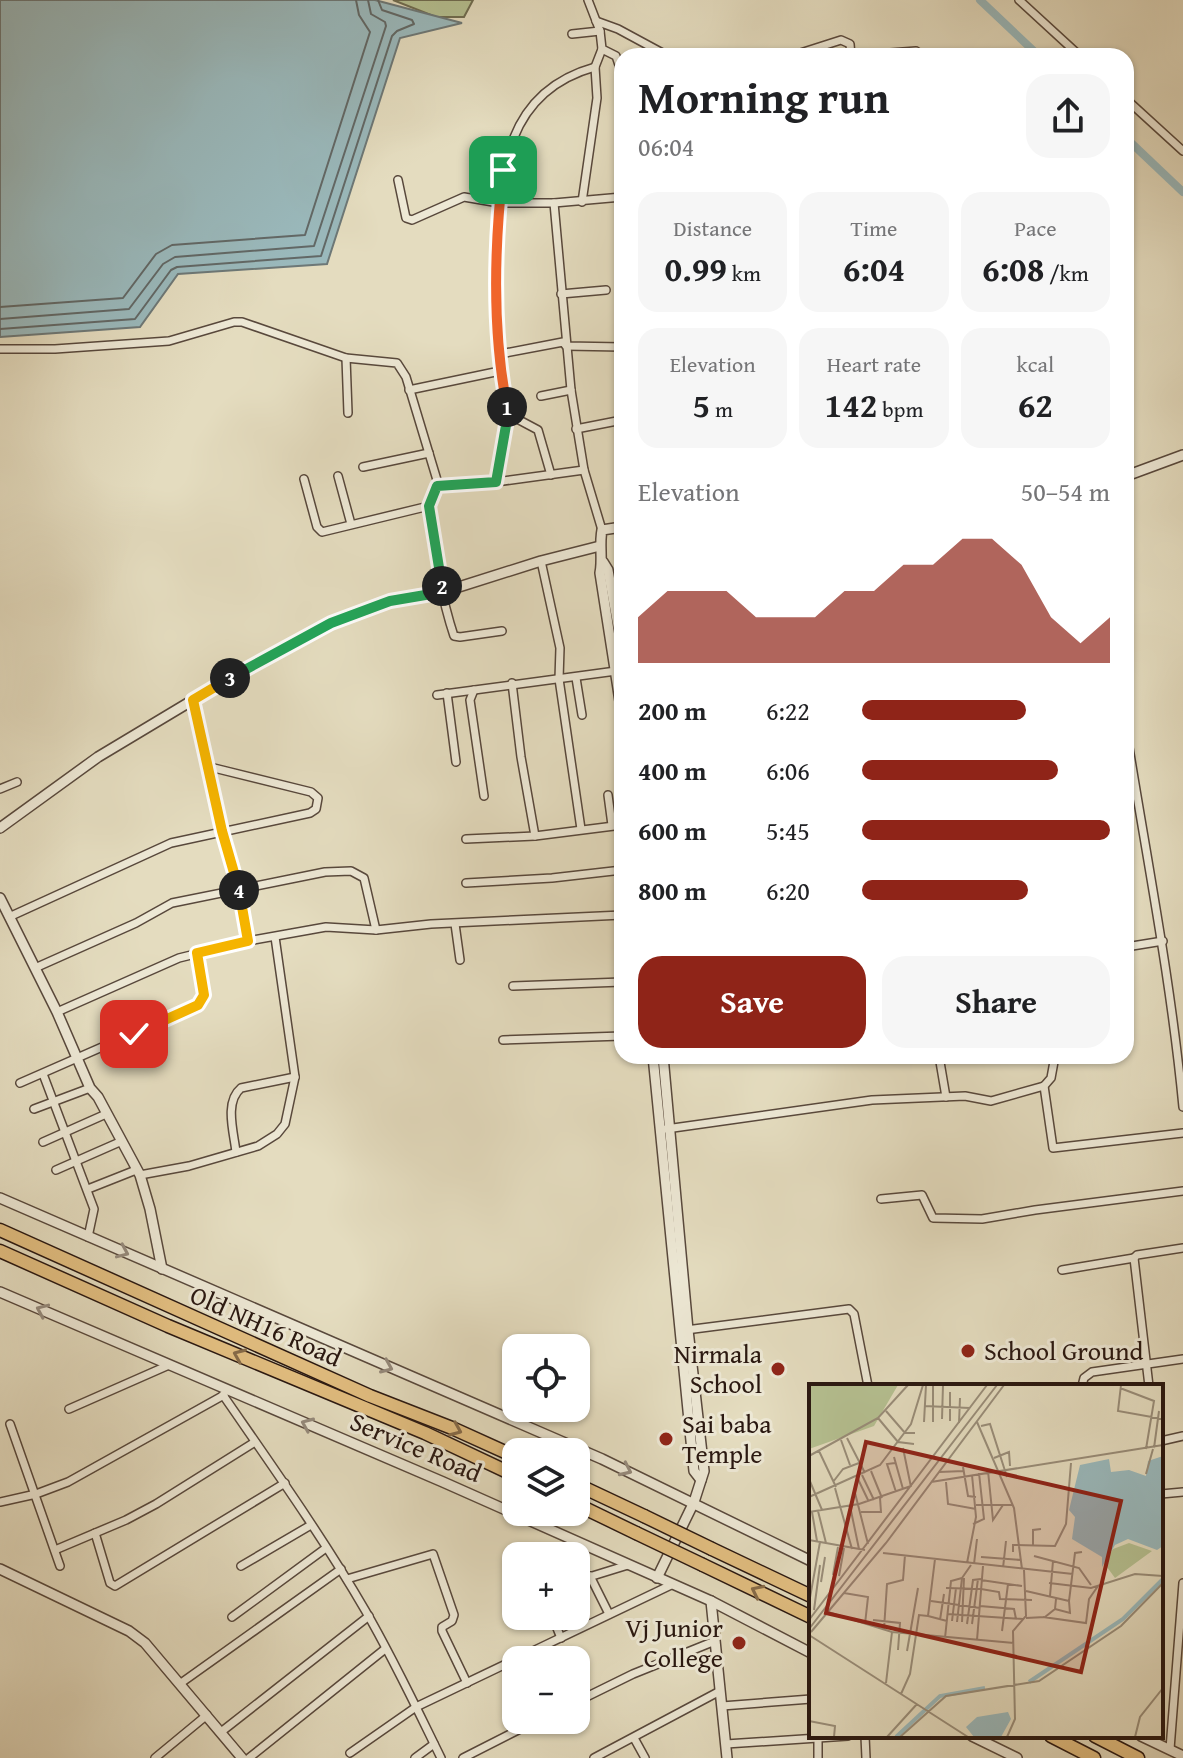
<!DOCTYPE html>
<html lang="en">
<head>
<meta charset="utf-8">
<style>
  :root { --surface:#fff; --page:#f6f6f6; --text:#202124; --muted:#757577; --accent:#8f2418 }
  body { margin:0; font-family:"Gentium Book Plus",serif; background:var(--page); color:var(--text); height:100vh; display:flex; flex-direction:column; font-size:30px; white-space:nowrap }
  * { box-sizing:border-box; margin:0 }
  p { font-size:26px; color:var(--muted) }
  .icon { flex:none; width:44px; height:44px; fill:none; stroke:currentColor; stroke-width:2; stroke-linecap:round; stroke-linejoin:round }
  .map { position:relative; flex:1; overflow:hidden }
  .panel { position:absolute; left:614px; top:48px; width:520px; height:1016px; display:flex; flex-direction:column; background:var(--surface); border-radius:24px; box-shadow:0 2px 6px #0004 }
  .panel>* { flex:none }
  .fabs { position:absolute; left:502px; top:1334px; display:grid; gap:16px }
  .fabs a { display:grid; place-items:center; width:88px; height:88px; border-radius:16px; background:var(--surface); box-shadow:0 2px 6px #0004; font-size:40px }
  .pin { position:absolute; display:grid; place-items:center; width:68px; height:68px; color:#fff; margin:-34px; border-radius:16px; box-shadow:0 4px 12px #0006 }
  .km { position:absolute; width:40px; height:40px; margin:-20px; border-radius:50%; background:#222; color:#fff; font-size:22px; line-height:40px; text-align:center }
  .round { display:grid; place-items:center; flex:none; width:84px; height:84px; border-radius:24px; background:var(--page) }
  .head { display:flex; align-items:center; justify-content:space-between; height:136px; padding:0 24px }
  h1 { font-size:44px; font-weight:700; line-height:60px }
  .stats { display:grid; grid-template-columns:repeat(3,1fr); gap:12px; height:136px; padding:8px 24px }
  .stats div { display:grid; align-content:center; border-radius:20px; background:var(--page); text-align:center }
  .stats b { font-size:34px; font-weight:700 }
  .stats small { font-size:22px; font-weight:400 }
  .stats p { font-size:22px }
  .chart { height:224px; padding:16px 24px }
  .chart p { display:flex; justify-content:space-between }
  .chart svg { width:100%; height:144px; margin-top:8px; fill:var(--accent); opacity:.7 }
  .action { display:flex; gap:16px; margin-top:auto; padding:16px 24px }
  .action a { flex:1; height:92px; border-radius:24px; background:var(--accent); color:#fff; font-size:32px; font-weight:700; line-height:92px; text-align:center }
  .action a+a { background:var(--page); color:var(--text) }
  ul { padding:0 24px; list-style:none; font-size:26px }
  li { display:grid; grid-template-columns:128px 96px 1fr; align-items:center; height:60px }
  li i { height:20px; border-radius:10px; background:var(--accent) }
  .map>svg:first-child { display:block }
  .green { fill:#b5c091; stroke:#6f6c50; stroke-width:2 }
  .water { fill:#9ab9bc; stroke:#6d7877; stroke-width:2 }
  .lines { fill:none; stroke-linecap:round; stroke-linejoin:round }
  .shore { stroke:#626866; stroke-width:2 }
  .canal { stroke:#9ab9bc; stroke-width:8 }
  .minor-casing { stroke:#58483c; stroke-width:10 }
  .tertiary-casing { stroke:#58483c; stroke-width:12 }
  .primary-casing { stroke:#291710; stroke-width:15 }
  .minor { stroke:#ede8d5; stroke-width:7 }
  .tertiary { stroke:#ede8d5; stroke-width:9 }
  .primary { stroke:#e2be80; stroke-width:12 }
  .primary-bridge-casing { stroke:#291710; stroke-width:15; stroke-linecap:butt }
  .primary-bridge { stroke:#e2be80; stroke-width:12 }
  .oneway { stroke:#958a7c }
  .oneway2 { stroke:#866a48 }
  .split-1-casing { stroke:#fff; stroke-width:16 }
  .split-2-casing { stroke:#fff; stroke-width:16 }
  .split-3-casing { stroke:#fff; stroke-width:16 }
  .split-4-casing { stroke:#fff; stroke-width:16 }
  .split-5-casing { stroke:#fff; stroke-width:16 }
  .split-1 { stroke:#f0652b; stroke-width:10 }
  .split-2 { stroke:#22a559; stroke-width:10 }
  .split-3 { stroke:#22a559; stroke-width:10 }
  .split-4 { stroke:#f5b400; stroke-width:10 }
  .split-5 { stroke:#f5b400; stroke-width:10 }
  .poi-dot { fill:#8f2418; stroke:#ede8d5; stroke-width:3 }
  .labels { text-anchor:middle; stroke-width:6; stroke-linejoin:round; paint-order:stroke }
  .street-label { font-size:26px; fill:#291710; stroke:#ede8d5 }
  .poi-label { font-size:26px; fill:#291710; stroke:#ede8d5; text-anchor:start }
  .inset-river { fill:none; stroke:#9ab9bc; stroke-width:4 }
  .inset-road { fill:none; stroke:#998d79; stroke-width:2 }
  .view { fill:#8f2418; fill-opacity:0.15; stroke:#8f2418; stroke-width:4 }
  .inset-edge { fill:none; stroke:#291710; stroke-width:4 }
</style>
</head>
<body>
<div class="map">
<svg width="1183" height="1758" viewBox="0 0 1183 1758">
  <rect width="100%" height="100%" fill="#e4dcbf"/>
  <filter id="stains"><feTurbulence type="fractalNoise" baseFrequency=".0025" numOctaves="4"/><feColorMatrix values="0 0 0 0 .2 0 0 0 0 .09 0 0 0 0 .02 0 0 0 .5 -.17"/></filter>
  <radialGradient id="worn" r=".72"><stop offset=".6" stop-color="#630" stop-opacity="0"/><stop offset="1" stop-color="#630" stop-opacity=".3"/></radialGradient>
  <!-- green -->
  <path class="green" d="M393,0H473L464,17H436Z"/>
  <!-- water -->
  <path class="water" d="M0,0H375L462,23L400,38L327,264L178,274L140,327L0,337Z"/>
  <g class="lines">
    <!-- shore -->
    <g class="shore">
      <path d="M0,307L123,298L156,254L172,245L305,235L370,32L359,15L356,0"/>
      <path d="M0,319L129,309L163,264L175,257L314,246L386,26L385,22L371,14L368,0"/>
      <path d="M0,329L135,319L171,270L177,267L321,256L392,36L397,31L414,24L412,20L382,10L378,0"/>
    </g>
    <!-- canal -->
    <g class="canal">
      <path d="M980,0L1039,56"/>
      <path d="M1126,138L1183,192"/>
    </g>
    <!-- minor casing -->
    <g class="minor-casing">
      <g id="minor">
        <path d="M588,0L600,31L602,49L616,56L622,74"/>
        <path d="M1019,0L1080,56"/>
        <path d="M596,21L618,29L668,56"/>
        <path d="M572,34L600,31"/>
        <path d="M791,56L841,40L850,44L851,56"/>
        <path d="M851,56L916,51"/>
        <path d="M1126,99L1183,151"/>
        <path d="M398,180L406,218L412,220L464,197L499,203H554L622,197"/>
        <path d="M582,202L597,98L595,67L602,49"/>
        <path d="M554,203L571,390L584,470L602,530"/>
        <path d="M561,294L606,290"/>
        <path d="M0,349H55L169,341L234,322H242L346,358L397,363L406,377L437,480C438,492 429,499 429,510C431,545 443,603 454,636L460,637L502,631"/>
        <path d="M500,354L563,342L566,346L622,347"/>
        <path d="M346,358L348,413"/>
        <path d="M409,390L500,371"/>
        <path d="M541,396L571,390"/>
        <path d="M508,414L538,430L551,475"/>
        <path d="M576,429L622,420"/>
        <path d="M363,467L429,453"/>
        <path d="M338,476L351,524"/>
        <path d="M304,479L317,527L322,532L429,506"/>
        <path d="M496,482C500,461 506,437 507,416C508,402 502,387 500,373C496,333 496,291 497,251C500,172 505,92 595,67"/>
        <path d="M437,486L496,482L584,470"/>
        <path d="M541,561L560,648L559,679L581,829"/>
        <path d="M576,678L582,715"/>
        <path d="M512,683L521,757L535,836"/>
        <path d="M474,690L470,700L484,796"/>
        <path d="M447,693L456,762"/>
        <path d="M437,695L616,671"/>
        <path d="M193,700L222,831L238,888L248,941"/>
        <path d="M1126,729C1146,855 1171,980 1183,1107"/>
        <path d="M0,789L17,782"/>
        <path d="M608,795L612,825"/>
        <path d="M466,839L535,836L622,825"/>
        <path d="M466,883L552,878L622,870"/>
        <path d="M9,917L171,843L310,813L316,809L318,798L311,792L210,767"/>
        <path d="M455,924L460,960"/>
        <path d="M1126,947L1163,941"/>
        <path d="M35,968L136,923L172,903L325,872L351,871L364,878L376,930"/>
        <path d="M513,986L622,982"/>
        <path d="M57,1012L179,958L248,941L326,927L376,930L431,924L622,915"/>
        <path d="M503,1040L622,1036"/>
        <path d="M939,1056L946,1097"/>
        <path d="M43,1074L94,1209L88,1237"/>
        <path d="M20,1083L198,1005L204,995L197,953"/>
        <path d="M1044,1086L1053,1148L1183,1133"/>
        <path d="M34,1109L90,1088"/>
        <path d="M666,1129L872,1100L965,1096L991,1101L1044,1086L1051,1078L1055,1056"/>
        <path d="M43,1142L106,1114"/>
        <path d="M236,1152C234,1133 224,1102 241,1088L295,1077"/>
        <path d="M56,1170L122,1141"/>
        <path d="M140,1175L189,1166L258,1146L277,1134L285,1124L295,1077L275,937"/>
        <path d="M88,1189L136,1170"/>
        <path d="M881,1199L922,1195L933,1218L982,1219L1035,1210L1183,1191"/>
        <path d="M1062,1270L1134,1258"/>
        <path d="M686,1330L849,1309L854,1314L868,1386"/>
        <path d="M1082,1386L1084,1378L1092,1372L1183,1359"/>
        <path d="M1149,1386L1134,1258L1137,1255L1183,1248"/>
        <path d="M223,1395C272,1466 322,1536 365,1610C393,1658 417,1709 441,1758"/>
        <path d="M69,1409L169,1365"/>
        <path d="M10,1424L60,1566"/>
        <path d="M1161,1441L1183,1436"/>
        <path d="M1161,1494L1183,1492"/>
        <path d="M0,1502L36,1494L68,1482L224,1395"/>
        <path d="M95,1533L110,1583L115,1586L285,1483"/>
        <path d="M55,1550L126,1520L156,1504L255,1442"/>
        <path d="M241,1566L311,1525"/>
        <path d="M590,1576L609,1614"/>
        <path d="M347,1579L433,1554L454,1615L452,1621L442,1627V1631L467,1683"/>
        <path d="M576,1581L628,1565"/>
        <path d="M552,1616L561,1638"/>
        <path d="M232,1617L326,1548"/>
        <path d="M181,1683L341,1569"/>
        <path d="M576,1702L633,1674L715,1641"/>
        <path d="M722,1706L811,1699"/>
        <path d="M221,1732L369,1616"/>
        <path d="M818,1736V1758"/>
        <path d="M865,1736L866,1758"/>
        <path d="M634,1738L645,1758"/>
        <path d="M726,1744L848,1736"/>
        <path d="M1170,1749L1183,1583"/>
        <path d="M350,1753L416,1707L671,1585"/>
        <path d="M155,1758L207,1715"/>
        <path d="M249,1758L385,1649"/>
        <path d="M415,1758L434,1744"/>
        <path d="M463,1758L538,1720"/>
        <path d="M594,1758L720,1691"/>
      </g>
    </g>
    <!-- tertiary casing -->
    <g class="tertiary-casing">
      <g id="tertiary">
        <path d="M1126,476L1183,455"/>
        <path d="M622,527L602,530C599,545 603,558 600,573L622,714"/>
        <path d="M603,562L608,570L622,648"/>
        <path d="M0,828L98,757L208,691L331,623L390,601L443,592L541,561L600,546"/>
        <path d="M0,898L57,1012L90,1088L98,1097L140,1175L150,1209L162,1269"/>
        <path d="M653,1056L694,1471L701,1480"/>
        <path d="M0,1198L602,1459L811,1561"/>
        <path d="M0,1292L443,1482L711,1601L811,1653"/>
        <path d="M0,1569L129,1631L145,1643L242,1758"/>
        <path d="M657,1578L694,1502L704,1471L688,1330L663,1056"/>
        <path d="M711,1601L727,1758"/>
        <path d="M972,1736L1017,1758"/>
        <path d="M1141,1736L1183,1756"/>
      </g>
    </g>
    <!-- primary casing -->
    <g class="primary-casing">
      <g id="primary">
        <path d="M0,1230L370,1396L452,1428L516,1457"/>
        <path d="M0,1251L168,1326L425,1433L516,1476"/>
        <path d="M576,1484L644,1516"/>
        <path d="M576,1504L636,1533"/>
        <path d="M712,1549L811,1596"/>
        <path d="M703,1565L811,1617"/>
        <path d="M1051,1736L1094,1758"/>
        <path d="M1095,1736L1138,1758"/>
      </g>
    </g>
    <!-- minor -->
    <use href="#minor" class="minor"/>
    <!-- tertiary -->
    <use href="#tertiary" class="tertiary"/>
    <!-- primary -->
    <use href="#primary" class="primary"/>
    <!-- primary-bridge casing -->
    <g class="primary-bridge-casing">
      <g id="primary-bridge">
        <path d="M644,1516L712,1549"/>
        <path d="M636,1533L703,1565"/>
      </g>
    </g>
    <!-- primary-bridge -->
    <use href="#primary-bridge" class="primary-bridge"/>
  </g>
  <!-- one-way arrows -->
  <defs><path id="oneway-chevron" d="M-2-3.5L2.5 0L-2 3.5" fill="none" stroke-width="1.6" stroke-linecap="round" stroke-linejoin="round" transform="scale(2)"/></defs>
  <g class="oneway">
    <use href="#oneway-chevron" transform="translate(123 1252) rotate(24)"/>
    <use href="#oneway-chevron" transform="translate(42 1310) rotate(-156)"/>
    <use href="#oneway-chevron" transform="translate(387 1367) rotate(23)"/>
    <use href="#oneway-chevron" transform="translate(307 1424) rotate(-157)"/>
    <use href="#oneway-chevron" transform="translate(626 1470) rotate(25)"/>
  </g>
  <g class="oneway2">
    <use href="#oneway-chevron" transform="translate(239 1355) rotate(-157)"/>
    <use href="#oneway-chevron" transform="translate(456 1430) rotate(23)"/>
    <use href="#oneway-chevron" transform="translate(757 1591) rotate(-154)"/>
  </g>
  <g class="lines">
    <!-- split-1 casing -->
    <g class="split-1-casing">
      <path id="split-1" d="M503,170C494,249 492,330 507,407"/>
    </g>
    <!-- split-2 casing -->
    <g class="split-2-casing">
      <path id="split-2" d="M442,586L429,506L437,486L496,482L508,414L507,407"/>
    </g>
    <!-- split-3 casing -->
    <g class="split-3-casing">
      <path id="split-3" d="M230,678L331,623L390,601L443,592L442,586"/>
    </g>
    <!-- split-4 casing -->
    <g class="split-4-casing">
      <path id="split-4" d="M230,678L193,700L222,831L239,890"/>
    </g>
    <!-- split-5 casing -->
    <g class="split-5-casing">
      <path id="split-5" d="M134,1034L198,1005L204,995L197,953L248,941L239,890"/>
    </g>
    <!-- split-1 -->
    <use href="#split-1" class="split-1"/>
    <!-- split-2 -->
    <use href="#split-2" class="split-2"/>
    <!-- split-3 -->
    <use href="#split-3" class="split-3"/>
    <!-- split-4 -->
    <use href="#split-4" class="split-4"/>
    <!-- split-5 -->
    <use href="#split-5" class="split-5"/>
  </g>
  <!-- markers -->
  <g class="poi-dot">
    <circle cx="968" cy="1351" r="8"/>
    <circle cx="778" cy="1369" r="8"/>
    <circle cx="666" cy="1439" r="8"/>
    <circle cx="739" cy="1643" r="8"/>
  </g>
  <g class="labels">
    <!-- street labels -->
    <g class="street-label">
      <text transform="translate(266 1326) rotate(24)" y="9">Old NH16 Road</text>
      <text transform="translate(416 1447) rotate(23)" y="9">Service Road</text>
    </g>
    <!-- poi labels -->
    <g class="poi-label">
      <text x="984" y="1360">School Ground</text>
      <text x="762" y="1363" text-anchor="end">Nirmala<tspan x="762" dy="30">School</tspan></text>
      <text x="682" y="1433">Sai baba<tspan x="682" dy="30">Temple</tspan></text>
      <text x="723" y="1637" text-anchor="end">Vj Junior<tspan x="723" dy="30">College</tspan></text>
    </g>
  </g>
  <!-- overview -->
  <g transform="translate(809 1384)">
    <rect width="354" height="354" fill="#e4dcbf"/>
    <path d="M0,1H89L65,42L0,65ZM320,159L343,167L306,194L295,179L304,165Z" fill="#b5c091"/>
    <path d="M354,72V162L348,166L319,155L306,161L293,183V173L263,155L266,133L260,126L271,81L300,75L302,88L320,86L337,92L339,77ZM199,328L202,335L192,353H165L157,343L168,333Z" fill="#9ab9bc"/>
    <path class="inset-river" d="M220,298L314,235L354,195M87,353L131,312L176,304"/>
    <path class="inset-road" d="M312,1L309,27L354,35M311,4L345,17L337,65M141,8V37M115,22L161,24M77,27L96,49H106M69,34L89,58L105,60M133,35L134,1M115,38L117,1M124,38V1M168,38L205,124L213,185M150,39L151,14M172,42L181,40L198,93M38,54L56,89M32,56L41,81M94,64L102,103M345,64L350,27M10,67L27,103M0,72L69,34L99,1M85,73L94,105M185,74L200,68L201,82M86,79L78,80L87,108M154,83L159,112L167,113M62,87L73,114M179,87L184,136L194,121M130,88L155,87M337,90L344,65M53,91L65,116M48,93L59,116M0,95L13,126M24,98L34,85L50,79M122,98L354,61M137,98L139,120L167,125M26,104L43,165M46,109L59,160M0,113L71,81L102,40L114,1M167,121H204M41,122L50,165M9,127L17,159M0,128L50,120L102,102M3,128L8,157M52,128H72L71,114M164,140L175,135L170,89M0,156L56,166M224,162V146L232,145M204,168V161L246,162L257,140L262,79M74,169L264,190M225,172L270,184L282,201M172,173L212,176M126,175L119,232L138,237M158,179L167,133L163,91M165,180L168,155M194,184L197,157M24,191L29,163M30,192L35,164M172,196L213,202M12,198L16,173M240,199L282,204L326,190L354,192M137,204L172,205L190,208L191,215L223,216M217,207L260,217L266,169L273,168M35,209L59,213L56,240M241,212L244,177M122,217L171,224M0,219L11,158M171,222L205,225L207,235M246,225L261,229L260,217M5,226L11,181M19,228L83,248L205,259M138,230L214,235M234,233L277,239L280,215L289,202M217,234L236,233L246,225L247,215M0,236L178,1M64,236L91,239L89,266M131,236L135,210M143,237L147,204M148,238L153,194L162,181M153,238L155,194M158,240L164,196L172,195M163,240L169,195M0,245L188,1M75,245L78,200L94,196L96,171M193,247L199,200M2,248L77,159L195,1M0,251L159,353M136,254L142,197L153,194M168,256L174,182M98,267L109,204M77,299L83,248M92,310L101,290L110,231L119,232M0,337L26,342L25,353M78,353L108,320M91,353L137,312L230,297L312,242L354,199M198,353L206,335L204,247L217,232L215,186M326,353L331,333L354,304"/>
    <path class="view" d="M57,58L312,117L272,288L17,229Z"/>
    <rect width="354" height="354" class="inset-edge"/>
  </g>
  <rect width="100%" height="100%" filter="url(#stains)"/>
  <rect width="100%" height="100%" fill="url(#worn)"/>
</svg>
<div class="fabs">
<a><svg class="icon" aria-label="locate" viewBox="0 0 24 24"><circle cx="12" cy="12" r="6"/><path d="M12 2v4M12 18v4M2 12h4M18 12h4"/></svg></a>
<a><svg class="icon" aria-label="layers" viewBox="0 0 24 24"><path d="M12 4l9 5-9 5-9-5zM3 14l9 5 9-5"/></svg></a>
<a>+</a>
<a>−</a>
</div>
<div class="pin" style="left:503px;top:170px;background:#1e9e55"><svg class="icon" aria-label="arrive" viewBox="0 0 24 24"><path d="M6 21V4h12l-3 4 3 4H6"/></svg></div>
<div class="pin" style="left:134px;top:1034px;background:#d93025"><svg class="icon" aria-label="check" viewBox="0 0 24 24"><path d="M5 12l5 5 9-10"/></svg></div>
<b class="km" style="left:507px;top:407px">1</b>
<b class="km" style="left:442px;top:586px">2</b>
<b class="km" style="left:230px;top:678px">3</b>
<b class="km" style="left:239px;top:890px">4</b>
<section class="panel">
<div class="head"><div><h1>Morning run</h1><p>06:04</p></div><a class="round"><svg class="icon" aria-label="share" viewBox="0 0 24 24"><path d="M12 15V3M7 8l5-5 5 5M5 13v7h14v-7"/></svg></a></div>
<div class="stats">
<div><p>Distance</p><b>0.99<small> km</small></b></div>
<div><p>Time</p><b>6:04</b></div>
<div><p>Pace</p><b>6:08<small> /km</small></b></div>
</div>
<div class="stats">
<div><p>Elevation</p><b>5<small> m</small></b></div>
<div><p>Heart rate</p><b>142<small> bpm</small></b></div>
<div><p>kcal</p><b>62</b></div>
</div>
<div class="chart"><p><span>Elevation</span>50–54 m</p>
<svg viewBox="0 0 160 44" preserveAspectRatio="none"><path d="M0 44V30L10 22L20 22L30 22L40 30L50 30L60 30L70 22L80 22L90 14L100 14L110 6L120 6L130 14L140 30L150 38L160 30V44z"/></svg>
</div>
<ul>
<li><b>200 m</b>6:22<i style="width:66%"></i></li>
<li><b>400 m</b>6:06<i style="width:79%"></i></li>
<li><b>600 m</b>5:45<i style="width:100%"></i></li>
<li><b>800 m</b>6:20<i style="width:67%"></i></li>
</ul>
<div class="action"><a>Save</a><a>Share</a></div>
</section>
</div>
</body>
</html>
